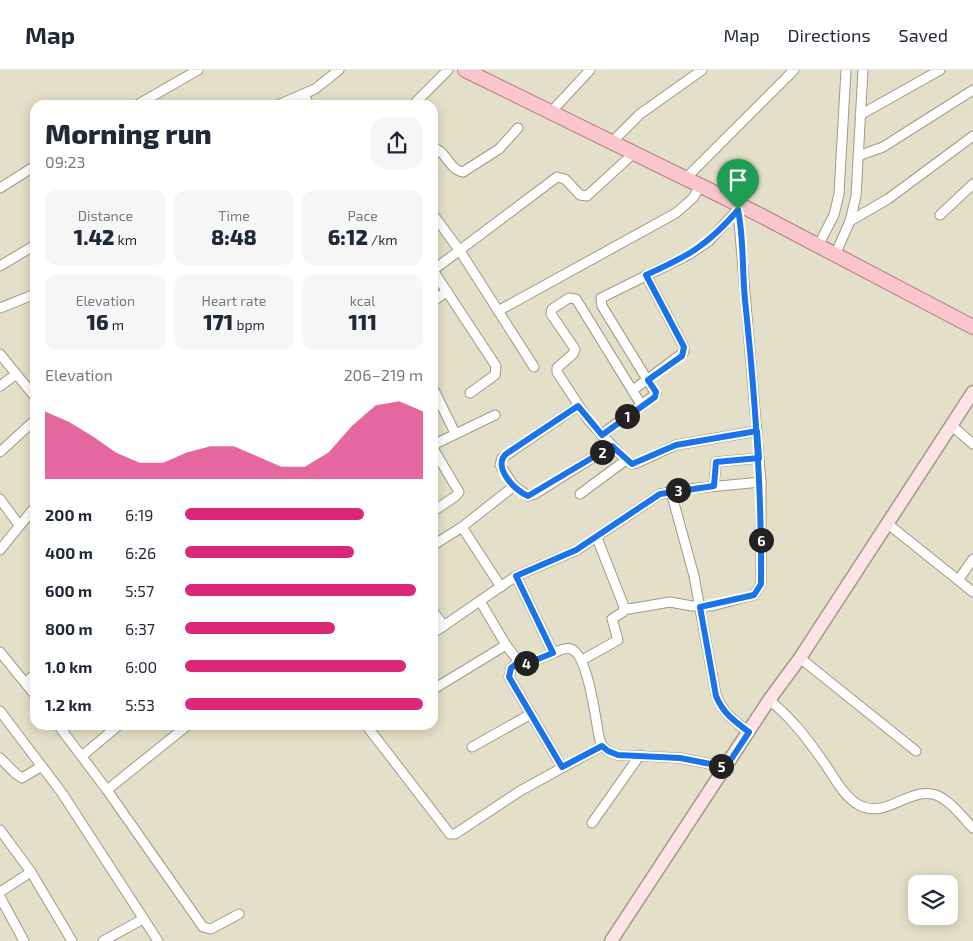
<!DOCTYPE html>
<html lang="en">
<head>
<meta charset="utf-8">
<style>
  :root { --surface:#fff; --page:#f6f6f7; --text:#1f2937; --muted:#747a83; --line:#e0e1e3; --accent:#db2777 }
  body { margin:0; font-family:"Exo 2",sans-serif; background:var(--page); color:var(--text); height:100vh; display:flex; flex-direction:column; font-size:19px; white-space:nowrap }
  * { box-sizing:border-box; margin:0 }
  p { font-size:16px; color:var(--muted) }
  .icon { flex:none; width:28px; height:28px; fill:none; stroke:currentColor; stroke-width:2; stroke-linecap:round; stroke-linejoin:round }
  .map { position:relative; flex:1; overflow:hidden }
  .drawer { position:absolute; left:30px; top:30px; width:408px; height:630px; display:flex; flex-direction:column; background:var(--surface); border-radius:15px; box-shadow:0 2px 12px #0003 }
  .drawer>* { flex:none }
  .buttons { position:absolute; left:908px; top:805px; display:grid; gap:10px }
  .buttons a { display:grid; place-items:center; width:50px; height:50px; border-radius:10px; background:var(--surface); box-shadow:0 2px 12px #0003; font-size:25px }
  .pin { position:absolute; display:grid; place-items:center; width:42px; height:42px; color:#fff; margin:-51px -21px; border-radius:50% 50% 50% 0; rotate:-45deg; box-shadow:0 0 5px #0007 }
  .pin .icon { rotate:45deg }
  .km { position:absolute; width:25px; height:25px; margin:-12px; border-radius:50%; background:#222; color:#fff; font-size:14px; line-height:25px; text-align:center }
  .round { display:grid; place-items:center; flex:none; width:52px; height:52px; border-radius:15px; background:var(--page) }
  .head { display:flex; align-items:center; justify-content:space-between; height:85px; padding:0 15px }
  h1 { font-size:28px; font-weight:800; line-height:38px }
  .metrics { display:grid; grid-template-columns:repeat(3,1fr); gap:8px; height:85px; padding:5px 15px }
  .metrics div { display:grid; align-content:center; border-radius:12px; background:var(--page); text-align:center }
  .metrics b { font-size:21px; font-weight:800 }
  .metrics small { font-size:14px; font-weight:400 }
  .metrics p { font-size:14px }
  .chart { height:140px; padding:10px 15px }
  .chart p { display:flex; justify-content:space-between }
  .chart svg { width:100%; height:90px; margin-top:5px; fill:var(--accent); opacity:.7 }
  ul { padding:0 15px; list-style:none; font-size:16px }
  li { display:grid; grid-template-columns:80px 60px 1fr; align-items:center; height:38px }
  li i { height:12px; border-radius:6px; background:var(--accent) }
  header { display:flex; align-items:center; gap:30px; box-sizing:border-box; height:70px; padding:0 25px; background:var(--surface); border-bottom:1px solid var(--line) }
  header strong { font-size:24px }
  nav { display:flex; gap:28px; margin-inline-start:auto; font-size:18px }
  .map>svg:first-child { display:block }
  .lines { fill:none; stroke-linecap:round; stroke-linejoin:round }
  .street-casing { stroke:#9f9a85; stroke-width:11 }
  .secondary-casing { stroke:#9f9a85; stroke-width:15 }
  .primary-casing { stroke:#b3787e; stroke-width:16 }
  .street { stroke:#fff; stroke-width:9 }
  .secondary { stroke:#fde2e6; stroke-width:12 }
  .primary { stroke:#fbc5cd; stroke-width:14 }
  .route-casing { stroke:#fff; stroke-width:10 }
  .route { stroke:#1a73e8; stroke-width:6 }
</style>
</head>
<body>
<header>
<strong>Map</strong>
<nav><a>Map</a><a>Directions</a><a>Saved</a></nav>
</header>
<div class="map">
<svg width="973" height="871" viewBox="0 0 973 871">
  <rect width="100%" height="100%" fill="#e4dfc8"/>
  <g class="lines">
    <!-- street casing -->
    <g class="street-casing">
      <g id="street">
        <path d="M304,24L309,35"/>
        <path d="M137,35L198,0"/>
        <path d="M278,35L315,19L339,0"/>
        <path d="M413,35L448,0"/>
        <path d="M551,42L590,0"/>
        <path d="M860,45L940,0"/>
        <path d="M612,72L640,44L702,0"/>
        <path d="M432,77C447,81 449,100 463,102L499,79L518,58"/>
        <path d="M858,86L883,77L973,20"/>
        <path d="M685,109L794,0"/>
        <path d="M0,118L35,96"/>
        <path d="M432,143L460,181L534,297"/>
        <path d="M940,145L973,114"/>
        <path d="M850,151L888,129L973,66"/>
        <path d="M818,176L834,145L839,124L846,0"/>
        <path d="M835,185L850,151L856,126L863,0"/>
        <path d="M0,196L35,175"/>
        <path d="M432,199L496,296L495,305L470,323"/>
        <path d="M432,201L557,107L565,109L580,125L587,126L634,83"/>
        <path d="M432,232L447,221"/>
        <path d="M0,238L35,224"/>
        <path d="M498,241L676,143L693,128L700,116"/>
        <path d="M0,284L35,327"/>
        <path d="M0,316L15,305"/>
        <path d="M432,316L455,363"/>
        <path d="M633,320L684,282V277L646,205"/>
        <path d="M578,336L502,388L500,395L514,416L528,426L535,424L611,376"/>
        <path d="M642,336L576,229L569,228L552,239L551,244L575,279L573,284L557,298V302L589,351L626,390L632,394L637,393L676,375L757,361"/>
        <path d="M951,355L973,374"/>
        <path d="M601,365L656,324L602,236L601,228L690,184L709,171L739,138"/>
        <path d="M0,382L35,350"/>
        <path d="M714,416L716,392L759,388"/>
        <path d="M671,422L694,506L716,625C723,643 734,651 749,662"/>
        <path d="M580,424L626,390"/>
        <path d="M0,429L19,455"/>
        <path d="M432,442L456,426L459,422L434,380L435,374L495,345"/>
        <path d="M888,454L973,522"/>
        <path d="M462,457L501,517"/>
        <path d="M597,468L621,529L624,537L629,539L670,532L692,536H712L754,525L761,514V412L738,140"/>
        <path d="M432,476L462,457L514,416"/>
        <path d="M0,480L35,437"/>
        <path d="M516,506L553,583"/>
        <path d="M959,509L973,489"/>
        <path d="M480,531L506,575L519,592C530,595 542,587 553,583C559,581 565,577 571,579C588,584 596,651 599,667L602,676L608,681L618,685L680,688L726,697"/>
        <path d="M432,540L444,556"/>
        <path d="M432,564L516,506L577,480L660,424L688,419L761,412"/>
        <path d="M0,582L35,625"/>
        <path d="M800,588L916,681"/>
        <path d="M582,590L618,570L612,549L623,542L624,537"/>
        <path d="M519,592L511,598L509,607L562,697"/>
        <path d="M26,612L35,604"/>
        <path d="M432,620L506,575"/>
        <path d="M769,630C792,648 808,670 825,694C834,707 844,727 859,735C886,750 909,716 936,725C950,730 963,748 973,758"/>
        <path d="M0,641L62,723L158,871"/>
        <path d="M58,655L107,720L203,857L211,859L239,844"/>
        <path d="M366,655L450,764H455L520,721L602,676"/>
        <path d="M472,677L531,644"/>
        <path d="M82,686L119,655"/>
        <path d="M0,688L16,704L22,708L42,696"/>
        <path d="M107,720L188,655"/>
        <path d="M592,753L640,685"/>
        <path d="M0,760L31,802L72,871"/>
        <path d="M0,822L31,802"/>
        <path d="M0,827L24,871"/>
        <path d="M103,871L143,849"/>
      </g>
    </g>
    <!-- secondary casing -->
    <g class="secondary-casing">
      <path id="secondary" d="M611,871L769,630L800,588L973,322"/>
    </g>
    <!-- primary casing -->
    <g class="primary-casing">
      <path id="primary" d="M465,0L758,144L973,257"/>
    </g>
    <!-- street -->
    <use href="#street" class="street"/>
    <!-- secondary -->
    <use href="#secondary" class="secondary"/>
    <!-- primary -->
    <use href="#primary" class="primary"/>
  </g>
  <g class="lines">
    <!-- route casing -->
    <g class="route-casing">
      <path id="route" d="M738,140C707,176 688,186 646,205L684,277L682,286L648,310L656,322L655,327L602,365L578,336L506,384C492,397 515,421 528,426L612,376L632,394L676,375L757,361L759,388L716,392L714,416L660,424L576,480L516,506L553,583L528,593L519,592L511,598L509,607L562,697L602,676L608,681L618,685L680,688L726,697L749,662C734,651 723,643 716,626L700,537L754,525L761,514C762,419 755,325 745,230C742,200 744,169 738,140"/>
    </g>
    <!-- route -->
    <use href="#route" class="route"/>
  </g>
</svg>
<div class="buttons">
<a><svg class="icon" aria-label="layers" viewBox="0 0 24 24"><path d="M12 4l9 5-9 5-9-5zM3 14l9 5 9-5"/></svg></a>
</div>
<div class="pin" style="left:738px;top:140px;background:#1e9e55"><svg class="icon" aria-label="arrive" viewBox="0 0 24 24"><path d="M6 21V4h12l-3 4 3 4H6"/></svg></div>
<b class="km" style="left:627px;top:346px">1</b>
<b class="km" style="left:602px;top:382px">2</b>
<b class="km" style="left:678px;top:420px">3</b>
<b class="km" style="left:526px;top:593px">4</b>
<b class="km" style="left:721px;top:696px">5</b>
<b class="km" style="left:761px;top:470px">6</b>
<section class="drawer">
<div class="head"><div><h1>Morning run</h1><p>09:23</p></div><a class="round"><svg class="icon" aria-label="share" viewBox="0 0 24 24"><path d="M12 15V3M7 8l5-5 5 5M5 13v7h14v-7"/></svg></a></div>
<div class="metrics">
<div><p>Distance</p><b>1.42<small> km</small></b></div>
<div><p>Time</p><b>8:48</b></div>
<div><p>Pace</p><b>6:12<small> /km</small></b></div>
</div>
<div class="metrics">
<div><p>Elevation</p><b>16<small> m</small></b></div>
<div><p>Heart rate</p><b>171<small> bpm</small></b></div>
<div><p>kcal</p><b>111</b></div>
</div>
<div class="chart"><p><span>Elevation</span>206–219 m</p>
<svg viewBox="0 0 160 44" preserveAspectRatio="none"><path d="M0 44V11L10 16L20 23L30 31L40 36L50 36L60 31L70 28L80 28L90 33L100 38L110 38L120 31L130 18L140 8L150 6L160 11V44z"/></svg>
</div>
<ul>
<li><b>200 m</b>6:19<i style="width:75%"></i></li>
<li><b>400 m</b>6:26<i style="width:71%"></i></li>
<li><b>600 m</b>5:57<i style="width:97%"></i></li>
<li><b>800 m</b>6:37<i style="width:63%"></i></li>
<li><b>1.0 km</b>6:00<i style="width:93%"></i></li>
<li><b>1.2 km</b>5:53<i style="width:100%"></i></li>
</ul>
</section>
</div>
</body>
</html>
